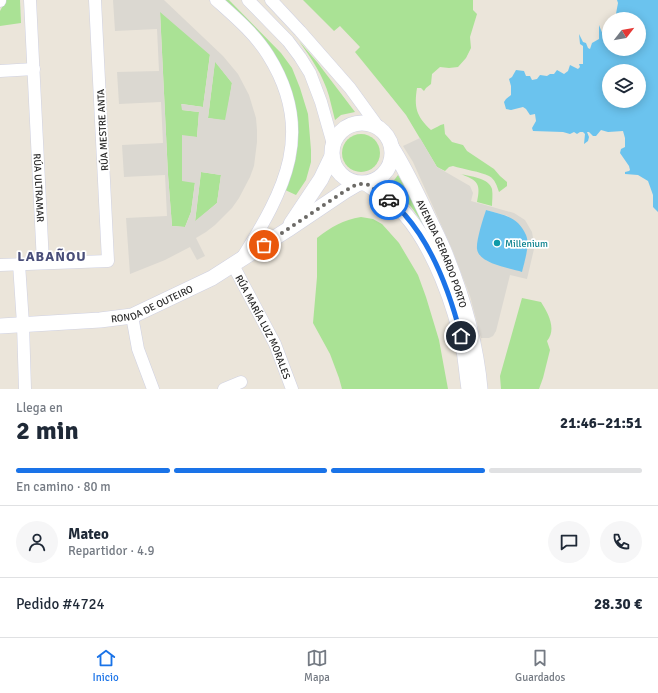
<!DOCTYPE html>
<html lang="es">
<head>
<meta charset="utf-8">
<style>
	:root { --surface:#fff; --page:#f6f6f7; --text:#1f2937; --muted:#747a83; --line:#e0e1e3; --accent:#1a73e8 }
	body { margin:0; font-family:Signika,sans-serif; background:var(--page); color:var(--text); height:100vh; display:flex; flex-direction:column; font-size:15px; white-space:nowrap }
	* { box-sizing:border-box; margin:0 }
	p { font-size:13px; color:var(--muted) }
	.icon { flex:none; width:22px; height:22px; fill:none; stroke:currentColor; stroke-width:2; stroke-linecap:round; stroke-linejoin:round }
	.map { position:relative; height:389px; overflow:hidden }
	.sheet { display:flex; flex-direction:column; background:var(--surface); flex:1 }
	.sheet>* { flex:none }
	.needle { width:26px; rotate:59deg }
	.controls { position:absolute; left:602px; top:12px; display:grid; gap:8px }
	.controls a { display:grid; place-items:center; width:44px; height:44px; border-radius:50%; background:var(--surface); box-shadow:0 2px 10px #0003; font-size:20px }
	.pin { position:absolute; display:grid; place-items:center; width:34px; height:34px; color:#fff; margin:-17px; border:2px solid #fff; border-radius:50%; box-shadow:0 1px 4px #0007 }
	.courier { position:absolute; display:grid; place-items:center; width:40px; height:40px; margin:-20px; border:3px solid #1a73e8; border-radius:50%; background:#fff; color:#222; box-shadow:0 1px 5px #0007 }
	.head em { font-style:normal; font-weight:800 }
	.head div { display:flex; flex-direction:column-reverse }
	.head { display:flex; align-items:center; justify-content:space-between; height:68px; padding:0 16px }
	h1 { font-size:26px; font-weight:800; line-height:30px }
	.bar { display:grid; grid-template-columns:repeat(4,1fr); gap:6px 4px; align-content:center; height:48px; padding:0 16px }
	.bar i { height:5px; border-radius:3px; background:var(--line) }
	.bar .current { background:var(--accent) }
	.bar p { grid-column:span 4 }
	.line { display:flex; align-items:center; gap:10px; padding:0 16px; border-top:1px solid var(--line) }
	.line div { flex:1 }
	.round { display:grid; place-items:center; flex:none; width:42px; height:42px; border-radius:21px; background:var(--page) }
	.dock { display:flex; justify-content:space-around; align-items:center; height:56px; border-top:1px solid var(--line); background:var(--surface); font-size:11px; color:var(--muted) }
	.dock a { display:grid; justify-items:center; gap:2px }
	.dock .current { color:var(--accent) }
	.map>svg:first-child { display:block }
</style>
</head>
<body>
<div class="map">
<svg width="658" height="389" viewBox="0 0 658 389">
	<rect width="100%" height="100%" fill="#ebe5da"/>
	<!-- green -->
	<g fill="#aae295">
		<polygon points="6,0 20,0 21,23 0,26 0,11"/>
		<polygon points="221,0 229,0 281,53 292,68 300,88 308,114 311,150 311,162 306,180 296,195 283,189 296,158 297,136 289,89"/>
		<path d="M303,0H473V10L477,14L470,37L471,48L466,58L458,67L449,68L440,67L432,74L431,84L426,88L424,91L421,88H417C414,107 416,116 431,130C436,128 439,125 444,124L445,134L452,142L463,145L467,151L494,169L500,176L507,182V186L499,192C497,186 495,179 489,176C481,172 463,169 453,166L449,167L445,171L437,167L406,115L381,84L355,52L360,47L340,26L334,31Z"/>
		<polygon points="160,11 210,54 203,107 182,104 182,110 199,112 197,137 182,136 195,182 191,212 185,227 172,226 168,175"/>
		<path d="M299,41L317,62L355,112L341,115L335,120C333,112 331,104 329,96C323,75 311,58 299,41Z"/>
		<polygon points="215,61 232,83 226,121 208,118"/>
		<circle cx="361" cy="153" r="19"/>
		<polygon points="201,172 221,175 217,203 195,222"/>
		<path d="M460,174C470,176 489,178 492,189C493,195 492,201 492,206L477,202C481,184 478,180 460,174Z"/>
		<path d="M398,175L416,207L435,247C427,231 418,214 406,201C401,196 394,192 388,187L395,179Z"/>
		<path d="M361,217L373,219L382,224L399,243L418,275L426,297L439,340L448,389H342L339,378L330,354L313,323L317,277V238C331,227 343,220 361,217Z"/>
		<path d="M522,298L541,302C548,313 557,329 547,341L550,350L543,378L539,389H501L500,376Z"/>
	</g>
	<!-- plaza -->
	<g fill="#dbd8d1" fill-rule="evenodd">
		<path d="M113,0H164L223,56L238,74L249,95L256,118L257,130V142L254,166L250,177L239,198L232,208L215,225L206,232L196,238L205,256L197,260L190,247L165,260L130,274L126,218L167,216L165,175L124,177L122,145L163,143L161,102L119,104L117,72L159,71L157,29L115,31ZM160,12L210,55L203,107L181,104L182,110L199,112L197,137L182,135V181L195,183L191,212L185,227L172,226L168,175ZM215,62L232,83L225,120L208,118ZM201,172L221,175L217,203L195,221Z"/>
		<path d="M420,138L437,167L470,186L473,193L471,201L514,213L525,220L532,232L534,243V249L527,279L510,275L496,331L493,336L489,338H481L470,296L452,249L413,162L403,146ZM486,210L508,216L528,243L527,249L522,271L487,261L477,249Z"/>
	</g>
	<!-- water -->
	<g fill="#6bc3ee" fill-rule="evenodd">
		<path d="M617,0H658V212L653,207V195L648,181L638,175L625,174V172L629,171L630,170L629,166L620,153L621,149L625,147V138L623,131L608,132L601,130L596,136H593L589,132H587L589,137L588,141L584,144L585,134L583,132H580L577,134L574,132L570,134L563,132L533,131L532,128L536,121L535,114L530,115L526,109L523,107L511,110L506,109L504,102L506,99L511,95V86L509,79L512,77L516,70L524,71L526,76H530L532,80L537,79L540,75L547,76L550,74H554L557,70L564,74L568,71L570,65L578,69L580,67L579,64H583V46L580,44L579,34L583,42L586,43L588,48L590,49L592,43L599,39V25L603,35L606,37L609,36V49H639V19H615L618,3ZM609,71H639V101H609Z"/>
		<path d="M486,210C503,215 518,216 526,235C528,240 528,245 527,250C526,257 524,264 522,272C510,268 479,264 477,249C476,241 483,219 486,210Z"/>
	</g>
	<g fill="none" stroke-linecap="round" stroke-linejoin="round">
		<defs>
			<g id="minor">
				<path id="s1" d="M30,0L43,263"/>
				<path d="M216,0C235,17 255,34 268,55C316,131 285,190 242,258"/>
				<polyline points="248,0 288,41 300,57 310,73 321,102 333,144"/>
				<polyline points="271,0 300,31 350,88 379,128"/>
				<polyline points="0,1 0,0"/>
				<polyline points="0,71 34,69"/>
				<polyline points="19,264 23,324 25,389"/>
				<polyline points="0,265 108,261 95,0"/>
				<path id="s2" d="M233,265L275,344L292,389"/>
				<polyline points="132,316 138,349 153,389"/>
				<polyline points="224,389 241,382"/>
			</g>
			<g id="tertiary">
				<circle cx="362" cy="153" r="30"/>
				<path id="s3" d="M392,148C406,170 416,192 427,215C433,227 439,239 444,251C462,295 476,342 480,389"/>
				<path d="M367,184C380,193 394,202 405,214C434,247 456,307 464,350C466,363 467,376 469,389"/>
				<polyline points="291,224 321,179 332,156"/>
				<path id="s4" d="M0,326L100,320L132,316L212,278L287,230L345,191L357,184"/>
			</g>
		</defs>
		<!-- minor casing -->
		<use href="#minor" stroke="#cfd1e2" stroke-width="13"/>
		<!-- tertiary casing -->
		<use href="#tertiary" stroke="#cfd1e2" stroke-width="16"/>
		<!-- minor -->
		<use href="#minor" stroke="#fff" stroke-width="12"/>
		<!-- tertiary -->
		<use href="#tertiary" stroke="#fff" stroke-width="15"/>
	</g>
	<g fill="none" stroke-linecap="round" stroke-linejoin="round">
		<!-- done -->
		<polyline stroke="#6c6a66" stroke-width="4" stroke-dasharray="0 7.2" points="264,245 345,191 357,184 367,184 389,200"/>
		<!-- route -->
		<path stroke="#1a73e8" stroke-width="5" d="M389,200C394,205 400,209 405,215C434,248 450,293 461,336"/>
	</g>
	<!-- markers -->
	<circle fill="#0f9aa8" stroke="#fff" stroke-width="1.5" cx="497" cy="243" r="4"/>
	<g text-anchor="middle" stroke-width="3.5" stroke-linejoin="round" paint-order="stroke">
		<!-- street labels -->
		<g font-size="10" fill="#282828" stroke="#fff">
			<text transform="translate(102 130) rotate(-93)" y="4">RÚA MESTRE ANTA</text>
			<text dy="4" stroke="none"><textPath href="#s1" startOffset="188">RÚA ULTRAMAR</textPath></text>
			<text dy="4" stroke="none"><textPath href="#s3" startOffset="117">AVENIDA GERARDO PORTO</textPath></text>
			<text dy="4" stroke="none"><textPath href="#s4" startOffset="155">RONDA DE OUTEIRO</textPath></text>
			<text dy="4" stroke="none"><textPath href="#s2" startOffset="69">RÚA MARÍA LUZ MORALES</textPath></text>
		</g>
		<!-- culture labels -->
		<g font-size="10" fill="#0d838f" stroke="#fff" text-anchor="start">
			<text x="505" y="247">Millenium</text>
		</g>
		<!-- district labels -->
		<g font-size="14" font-weight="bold" letter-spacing="1" fill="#494e79" stroke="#fff">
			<text x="52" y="261">LABAÑOU</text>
		</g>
	</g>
</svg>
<div class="controls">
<a><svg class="needle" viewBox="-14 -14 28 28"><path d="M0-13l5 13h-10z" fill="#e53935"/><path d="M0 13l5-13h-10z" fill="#747a83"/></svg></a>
<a><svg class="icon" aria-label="layers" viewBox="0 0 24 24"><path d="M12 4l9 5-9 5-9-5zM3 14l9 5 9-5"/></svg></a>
</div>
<div class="pin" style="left:264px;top:245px;background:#ea580c"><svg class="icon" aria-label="bag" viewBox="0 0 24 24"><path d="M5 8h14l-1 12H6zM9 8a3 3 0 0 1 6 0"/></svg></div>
<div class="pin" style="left:461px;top:336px;background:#1f2937"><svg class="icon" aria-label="home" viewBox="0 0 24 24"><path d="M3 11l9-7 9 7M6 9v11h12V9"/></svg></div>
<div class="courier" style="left:389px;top:200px"><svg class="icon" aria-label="car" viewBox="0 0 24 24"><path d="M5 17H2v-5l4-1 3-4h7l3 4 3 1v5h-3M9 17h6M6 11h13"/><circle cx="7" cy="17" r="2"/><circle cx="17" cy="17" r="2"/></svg></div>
</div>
<section class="sheet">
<div class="head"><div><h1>2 min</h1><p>Llega en</p></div><em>21:46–21:51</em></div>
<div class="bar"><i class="current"></i><i class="current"></i><i class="current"></i><i></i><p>En camino · 80 m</p></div>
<div class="line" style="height:72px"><a class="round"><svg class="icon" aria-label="person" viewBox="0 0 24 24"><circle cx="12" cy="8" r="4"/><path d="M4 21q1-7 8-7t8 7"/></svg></a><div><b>Mateo</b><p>Repartidor · 4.9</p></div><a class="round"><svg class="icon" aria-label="chat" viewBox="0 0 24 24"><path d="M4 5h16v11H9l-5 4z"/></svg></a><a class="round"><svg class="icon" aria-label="phone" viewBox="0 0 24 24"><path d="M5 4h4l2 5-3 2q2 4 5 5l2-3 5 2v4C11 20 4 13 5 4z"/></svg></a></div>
<div class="line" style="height:52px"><div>Pedido #4724</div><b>28.30 €</b></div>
</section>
<nav class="dock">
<a class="current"><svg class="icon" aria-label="home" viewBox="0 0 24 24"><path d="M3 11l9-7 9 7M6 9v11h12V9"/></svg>Inicio</a>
<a><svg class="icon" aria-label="map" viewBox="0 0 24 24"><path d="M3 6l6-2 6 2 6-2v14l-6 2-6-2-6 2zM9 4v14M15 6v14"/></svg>Mapa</a>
<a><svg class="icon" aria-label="saved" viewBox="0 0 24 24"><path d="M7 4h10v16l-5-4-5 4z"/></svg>Guardados</a>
</nav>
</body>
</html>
